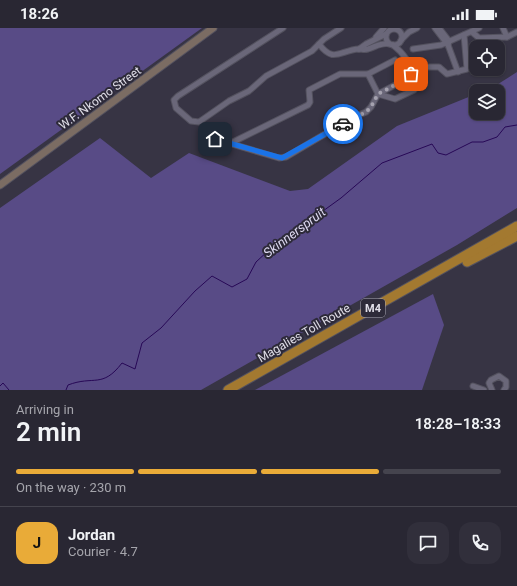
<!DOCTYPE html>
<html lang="en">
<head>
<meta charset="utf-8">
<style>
	:root { --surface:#292733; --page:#312f3b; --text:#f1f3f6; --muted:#a5a5ac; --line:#45444e; --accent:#e9ab38 }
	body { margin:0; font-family:Roboto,sans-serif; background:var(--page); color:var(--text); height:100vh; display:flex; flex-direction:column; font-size:15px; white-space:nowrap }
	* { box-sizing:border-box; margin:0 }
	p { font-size:13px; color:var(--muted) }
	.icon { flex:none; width:22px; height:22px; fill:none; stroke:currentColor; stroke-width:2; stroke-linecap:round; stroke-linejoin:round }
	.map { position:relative; height:362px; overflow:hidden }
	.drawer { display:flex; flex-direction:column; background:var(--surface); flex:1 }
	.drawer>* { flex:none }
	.tools { position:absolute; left:469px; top:12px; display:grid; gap:8px }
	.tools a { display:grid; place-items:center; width:36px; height:36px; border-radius:8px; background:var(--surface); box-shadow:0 1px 3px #0004,0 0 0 1px var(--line); font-size:20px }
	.pin { position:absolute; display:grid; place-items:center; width:34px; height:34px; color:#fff; margin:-17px; border-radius:8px; box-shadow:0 2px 6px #0006 }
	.courier { position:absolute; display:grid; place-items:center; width:40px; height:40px; margin:-20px; border:3px solid #1a73e8; border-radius:50%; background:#fff; color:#222; box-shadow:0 1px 5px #0007 }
	.headline em { font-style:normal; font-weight:600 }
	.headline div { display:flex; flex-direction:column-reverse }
	.headline { display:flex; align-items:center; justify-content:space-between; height:68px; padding:0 16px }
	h1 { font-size:26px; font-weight:600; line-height:30px }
	.bar { display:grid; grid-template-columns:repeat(4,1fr); gap:6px 4px; align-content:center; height:48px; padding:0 16px }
	.bar i { height:5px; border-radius:3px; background:var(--line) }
	.bar .on { background:var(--accent) }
	.bar p { grid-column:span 4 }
	.line { display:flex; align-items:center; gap:10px; padding:0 16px; border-top:1px solid var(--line) }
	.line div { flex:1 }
	.round { display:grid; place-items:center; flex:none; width:42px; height:42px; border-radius:12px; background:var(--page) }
	.status { display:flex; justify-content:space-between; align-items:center; height:28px; padding:0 20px; background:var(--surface); direction:ltr }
	.status svg { height:11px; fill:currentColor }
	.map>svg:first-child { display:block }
</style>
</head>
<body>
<div class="status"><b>18:26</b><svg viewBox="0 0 49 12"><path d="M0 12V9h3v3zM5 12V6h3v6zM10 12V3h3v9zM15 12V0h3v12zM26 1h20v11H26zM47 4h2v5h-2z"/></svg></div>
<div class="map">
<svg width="517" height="362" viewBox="0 0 517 362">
	<rect width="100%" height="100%" fill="#373444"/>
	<!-- green -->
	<g fill="#584b86">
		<polygon points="0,0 202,0 0,146"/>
		<polygon points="517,44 517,180 457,217 201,362 0,362 0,180 100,110 151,150 189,125 290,163 308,161 397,98 476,66 476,85 498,85 498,63 483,63 495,58"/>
		<polygon points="433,266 444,297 422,362 255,362"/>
	</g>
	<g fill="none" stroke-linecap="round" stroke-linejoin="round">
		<!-- stream -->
		<g stroke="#270856" stroke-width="1">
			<polyline points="0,358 3,355 9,362"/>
			<path d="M66,362L68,357C94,347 102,361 122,335L135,341L142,315L161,300L195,263L212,248L232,259L247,251L256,234L269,222L341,170L382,135L432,116L438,125L446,127L472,114H483L497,109L505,99L517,97"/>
		</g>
		<defs>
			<g id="minor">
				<polyline points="283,0 178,68 174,72 176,80 191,93 199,94 229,73 249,63 266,48 312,23 324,11 341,0"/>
				<polyline points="435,0 448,17"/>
				<polyline points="439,0 449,13 448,17 458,44"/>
				<polyline points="503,0 507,9"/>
				<circle cx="394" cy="9" r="8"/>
				<polyline points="472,4 479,10 507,9 517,4"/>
				<polyline points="376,9 384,0"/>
				<polyline points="401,12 409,4 417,0"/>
				<path d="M319,16C334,36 340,22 359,21C362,21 364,22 368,21C375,19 382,14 389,16"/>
				<polyline points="359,21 366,16 386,6"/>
				<polyline points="413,21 441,17 479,0"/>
				<polyline points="467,34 476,33"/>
				<polyline points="429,39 439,39 447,46 467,41 464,7"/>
				<polyline points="368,46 378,66 395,71 414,62"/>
				<path d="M215,111L279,130L286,129L352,90L366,84L371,79L378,66L410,49C415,38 401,23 393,17"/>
				<polyline points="231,115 308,77 310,74 309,62 340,46 368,46 395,32"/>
				<polyline points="473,358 484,362"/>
				<polyline points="492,362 489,355 491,352 499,348 506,353 506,359 504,362"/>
			</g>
			<polyline id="secondary" points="0,157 213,0"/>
			<g id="motorway">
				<polyline points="467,234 517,208"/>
				<polyline points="228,362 517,198"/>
			</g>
		</defs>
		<!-- minor casing -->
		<use href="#minor" stroke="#54525f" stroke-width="7"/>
		<!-- secondary casing -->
		<use href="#secondary" stroke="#54525f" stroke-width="9"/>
		<!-- motorway casing -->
		<use href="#motorway" stroke="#54525f" stroke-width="11"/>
		<!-- minor -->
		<use href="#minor" stroke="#6a6779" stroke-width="5"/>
		<!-- secondary -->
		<use href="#secondary" stroke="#7b6c63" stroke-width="7"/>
		<!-- motorway -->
		<use href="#motorway" stroke="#a37930" stroke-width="9"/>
	</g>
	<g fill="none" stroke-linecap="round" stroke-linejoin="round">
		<!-- done -->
		<polyline stroke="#a5a2af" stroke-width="4" stroke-dasharray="0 7.2" points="343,96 366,84 371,79 378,66 408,50 411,46"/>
		<!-- route -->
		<polyline stroke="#1a73e8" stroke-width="5" points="215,111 282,130 343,96"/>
	</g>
	<g text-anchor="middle" stroke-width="4" stroke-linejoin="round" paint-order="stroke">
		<!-- shield labels -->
		<rect fill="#2d2a39" stroke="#aaa8b4" stroke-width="1" x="361" y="271" width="24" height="18" rx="3"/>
		<g font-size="11" font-weight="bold" fill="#e0dee8">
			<text x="373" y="284">M4</text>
		</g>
		<!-- street labels -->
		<g font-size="12" fill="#e0dee8" stroke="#2d2a39">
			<text transform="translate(100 70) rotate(-36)" y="4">W.F. Nkomo Street</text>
			<text transform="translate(304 305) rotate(-30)" y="4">Magalies Toll Route</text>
		</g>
		<!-- water labels -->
		<g font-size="13" font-style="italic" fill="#ddd9f0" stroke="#2d2a39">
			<text transform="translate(294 204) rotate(-37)" y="5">Skinnerspruit</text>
		</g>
	</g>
</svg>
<div class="tools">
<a><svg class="icon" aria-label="locate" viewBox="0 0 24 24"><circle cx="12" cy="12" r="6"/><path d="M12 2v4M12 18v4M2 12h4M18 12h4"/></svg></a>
<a><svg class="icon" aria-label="layers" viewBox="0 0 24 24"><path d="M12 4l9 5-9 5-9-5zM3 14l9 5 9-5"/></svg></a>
</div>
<div class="pin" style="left:411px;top:46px;background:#ea580c"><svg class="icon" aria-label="bag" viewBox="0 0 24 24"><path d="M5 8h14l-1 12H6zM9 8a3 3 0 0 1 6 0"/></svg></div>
<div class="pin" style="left:215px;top:111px;background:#1f2937"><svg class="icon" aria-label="home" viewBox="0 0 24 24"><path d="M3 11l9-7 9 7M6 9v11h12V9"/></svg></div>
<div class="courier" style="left:343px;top:96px"><svg class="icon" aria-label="car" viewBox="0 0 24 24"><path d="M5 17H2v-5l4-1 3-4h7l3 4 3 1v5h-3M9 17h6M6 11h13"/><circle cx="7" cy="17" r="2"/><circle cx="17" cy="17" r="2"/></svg></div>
</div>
<section class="drawer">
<div class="headline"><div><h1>2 min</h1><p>Arriving in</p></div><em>18:28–18:33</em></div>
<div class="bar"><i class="on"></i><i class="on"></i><i class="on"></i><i></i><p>On the way · 230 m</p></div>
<div class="line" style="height:72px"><b class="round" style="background:var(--accent);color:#111">J</b><div><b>Jordan</b><p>Courier · 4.7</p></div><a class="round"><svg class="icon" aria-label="chat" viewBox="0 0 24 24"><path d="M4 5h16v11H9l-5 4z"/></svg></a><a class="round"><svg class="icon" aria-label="phone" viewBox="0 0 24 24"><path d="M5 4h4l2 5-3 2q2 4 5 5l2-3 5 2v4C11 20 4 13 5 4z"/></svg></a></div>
</section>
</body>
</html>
